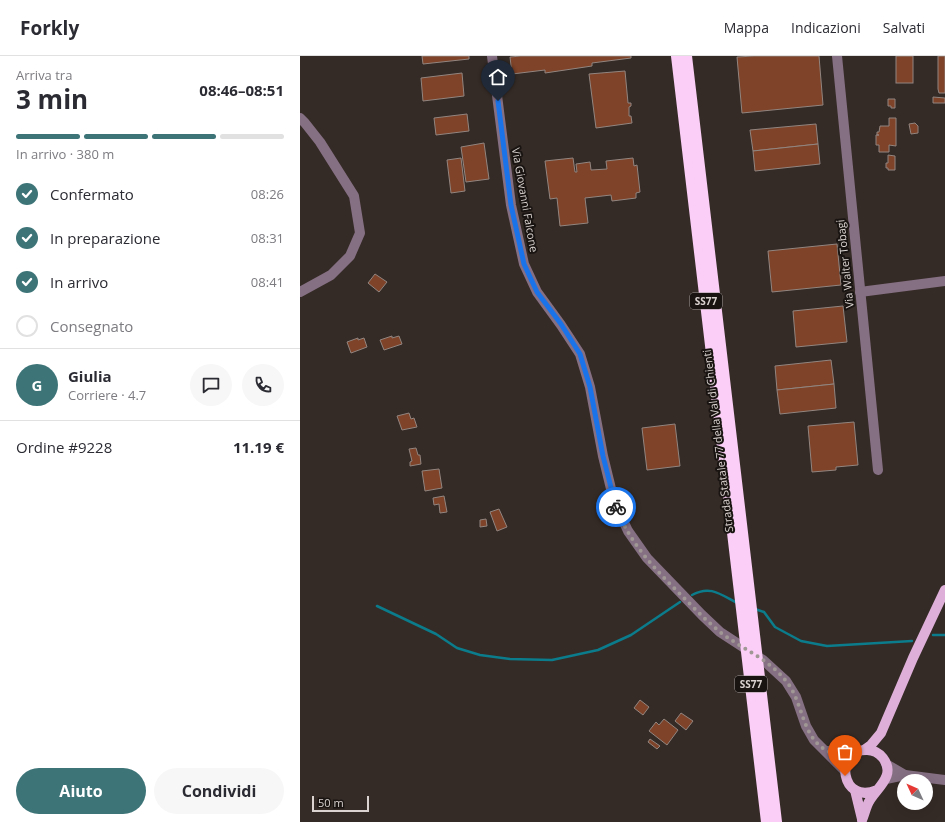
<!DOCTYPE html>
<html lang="it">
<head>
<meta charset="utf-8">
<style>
	:root { --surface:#fff; --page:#f7f7f7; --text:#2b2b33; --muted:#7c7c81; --line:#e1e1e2; --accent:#3d7478 }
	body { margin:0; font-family:"Open Sans",sans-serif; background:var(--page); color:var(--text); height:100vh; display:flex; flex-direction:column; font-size:15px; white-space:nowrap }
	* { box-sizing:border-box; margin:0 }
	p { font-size:13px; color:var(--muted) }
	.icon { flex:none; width:22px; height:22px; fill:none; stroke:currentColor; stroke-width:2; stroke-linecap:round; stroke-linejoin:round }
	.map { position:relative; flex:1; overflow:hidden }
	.side { display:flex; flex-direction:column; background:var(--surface); width:300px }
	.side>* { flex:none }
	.needle { width:26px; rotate:314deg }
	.tools { position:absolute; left:597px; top:718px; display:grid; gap:8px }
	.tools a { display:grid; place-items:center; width:36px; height:36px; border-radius:50%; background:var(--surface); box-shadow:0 4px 16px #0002; font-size:20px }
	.scale { position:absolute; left:12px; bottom:10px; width:57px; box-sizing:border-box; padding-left:4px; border:2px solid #dad3d0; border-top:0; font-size:11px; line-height:14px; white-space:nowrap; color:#dad3d0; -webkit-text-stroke:3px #191412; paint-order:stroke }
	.pin { position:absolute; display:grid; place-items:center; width:34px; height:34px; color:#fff; margin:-41px -17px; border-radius:50% 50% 50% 0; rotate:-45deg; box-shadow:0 0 4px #0007 }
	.pin .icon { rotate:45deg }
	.courier { position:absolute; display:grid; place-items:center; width:40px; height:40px; margin:-20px; border:3px solid #1a73e8; border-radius:50%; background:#fff; color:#222; box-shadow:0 1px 5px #0007 }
	.summary em { font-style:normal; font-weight:700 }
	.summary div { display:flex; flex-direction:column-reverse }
	.summary { display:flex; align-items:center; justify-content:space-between; height:68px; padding:0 16px }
	h1 { font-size:26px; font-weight:700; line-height:30px }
	.bar { display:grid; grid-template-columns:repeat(4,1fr); gap:6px 4px; align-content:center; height:48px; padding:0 16px }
	.bar i { height:5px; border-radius:3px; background:var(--line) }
	.bar .active { background:var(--accent) }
	.bar p { grid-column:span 4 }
	.line { display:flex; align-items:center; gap:10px; padding:0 16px; border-top:1px solid var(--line) }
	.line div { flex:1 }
	.round { display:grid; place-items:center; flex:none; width:42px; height:42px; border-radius:21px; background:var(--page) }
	ol { padding:0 16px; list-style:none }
	li { display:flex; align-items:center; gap:12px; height:44px }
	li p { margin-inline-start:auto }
	li .icon { padding:4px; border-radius:50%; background:var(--accent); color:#fff; stroke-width:4 }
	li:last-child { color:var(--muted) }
	li i { width:22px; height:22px; border:2px solid var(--line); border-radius:50% }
	.button { display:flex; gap:8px; margin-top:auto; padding:8px 16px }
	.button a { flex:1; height:46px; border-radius:24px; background:var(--accent); color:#fff; font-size:16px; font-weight:700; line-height:46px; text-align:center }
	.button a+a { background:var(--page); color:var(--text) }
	header { display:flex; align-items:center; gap:24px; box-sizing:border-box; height:56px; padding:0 20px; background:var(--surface); border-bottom:1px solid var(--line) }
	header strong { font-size:19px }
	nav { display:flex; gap:22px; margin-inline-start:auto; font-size:14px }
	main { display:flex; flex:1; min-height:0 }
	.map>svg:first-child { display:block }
</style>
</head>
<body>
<header>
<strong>Forkly</strong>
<nav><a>Mappa</a><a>Indicazioni</a><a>Salvati</a></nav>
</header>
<main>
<section class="side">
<div class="summary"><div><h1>3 min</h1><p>Arriva tra</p></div><em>08:46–08:51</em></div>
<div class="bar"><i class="active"></i><i class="active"></i><i class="active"></i><i></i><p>In arrivo · 380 m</p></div>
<ol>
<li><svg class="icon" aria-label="check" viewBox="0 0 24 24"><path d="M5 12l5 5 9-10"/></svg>Confermato<p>08:26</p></li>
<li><svg class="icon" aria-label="check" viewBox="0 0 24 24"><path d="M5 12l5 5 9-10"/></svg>In preparazione<p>08:31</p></li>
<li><svg class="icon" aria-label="check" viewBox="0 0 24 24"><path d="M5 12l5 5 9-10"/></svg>In arrivo<p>08:41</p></li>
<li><i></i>Consegnato</li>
</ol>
<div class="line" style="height:72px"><b class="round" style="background:var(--accent);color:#fff">G</b><div><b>Giulia</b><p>Corriere · 4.7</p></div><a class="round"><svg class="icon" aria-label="chat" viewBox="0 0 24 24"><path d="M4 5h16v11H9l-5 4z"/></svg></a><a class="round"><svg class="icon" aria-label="phone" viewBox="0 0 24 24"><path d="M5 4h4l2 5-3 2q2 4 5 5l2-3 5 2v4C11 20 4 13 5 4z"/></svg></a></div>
<div class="line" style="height:52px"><div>Ordine #9228</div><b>11.19 €</b></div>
<div class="button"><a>Aiuto</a><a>Condividi</a></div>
</section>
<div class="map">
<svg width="645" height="766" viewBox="0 0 645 766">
	<rect width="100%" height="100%" fill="#352b26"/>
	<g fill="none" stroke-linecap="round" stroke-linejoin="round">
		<!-- stream -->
		<g stroke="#0b7c8b" stroke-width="2.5">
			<path d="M392,539C410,529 420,538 437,547"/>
			<polyline points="77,550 136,578 157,592 180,599 210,603 252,604 298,594 331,579 380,546"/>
			<polyline points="455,553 464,556 475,571 501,585 527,590 612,585"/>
			<polyline points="633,579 645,579"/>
		</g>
	</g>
	<!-- building -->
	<g fill="#7e4328" stroke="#928580">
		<polygon points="122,0 169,0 169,3 123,8"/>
		<polygon points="221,0 331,0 331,2 292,7 292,10 245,17 245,14 212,18 210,1"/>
		<polygon points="454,0 519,0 523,49 442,57 437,1"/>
		<rect x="596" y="0" width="17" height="27"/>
		<polygon points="638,0 645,0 645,37 639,37 638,33"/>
		<polygon points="325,15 328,47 331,47 331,50 329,51 329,60 331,60 332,67 296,72 289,18"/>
		<polygon points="162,17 164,40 123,45 121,22"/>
		<polygon points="633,41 645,42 645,47 633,47"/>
		<polygon points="588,43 595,43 595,52 591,52 591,50 588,50"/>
		<polygon points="167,58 169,75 136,79 134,62"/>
		<polygon points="589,62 596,62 596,90 589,89 589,96 579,96 579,89 576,89 576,79 579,79 577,79 577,76 579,76 580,70 589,70"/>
		<polygon points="615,67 618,70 618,77 611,78 609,68"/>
		<polygon points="516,68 518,88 453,95 450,74"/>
		<polygon points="184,87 189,123 166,126 161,91"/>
		<polygon points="518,88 520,108 455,115 453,95"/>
		<polygon points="588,99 595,100 595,114 588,114 588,112 586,112 586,107 588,107"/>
		<polygon points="161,102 165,135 151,137 147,104"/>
		<polygon points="273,102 275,116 277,116 276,108 290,106 291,114 307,113 306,105 333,102 334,110 337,109 340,136 336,137 336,142 312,145 311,139 285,142 288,167 260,170 257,142 250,143 245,105"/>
		<polygon points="537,188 541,229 472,236 468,195"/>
		<polygon points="75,218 87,226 79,236 68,227"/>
		<polygon points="543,250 547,286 496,291 493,255"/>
		<polygon points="92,280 92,282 99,280 102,288 84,294 80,284"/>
		<polygon points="58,282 58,284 64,282 67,291 51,297 47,286"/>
		<polygon points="531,304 534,328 477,334 475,310"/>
		<polygon points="534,328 536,352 480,358 477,334"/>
		<polygon points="109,357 111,363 114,362 117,371 102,374 97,360"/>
		<polygon points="554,366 558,409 536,411 536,414 512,416 508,370"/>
		<polygon points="375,368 380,410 347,414 342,372"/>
		<polygon points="116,392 118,399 120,399 121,408 110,410 110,406 112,405 109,393"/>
		<polygon points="139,413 142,432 125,435 122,415"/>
		<polygon points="144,440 147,456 140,457 139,448 134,449 133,442"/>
		<polygon points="199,453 207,471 197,475 190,456"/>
		<polygon points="186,463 187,470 180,471 180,464"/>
		<polygon points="340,644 349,651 343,659 334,652"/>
		<polygon points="381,657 393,665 386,674 375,665"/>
		<polygon points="364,663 378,674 367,689 349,675 356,666 359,669"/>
		<polygon points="350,683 360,690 357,693 348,686"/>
	</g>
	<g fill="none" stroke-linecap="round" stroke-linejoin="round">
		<!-- minor -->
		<g stroke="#856f83" stroke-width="10">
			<polyline points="192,0 211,149 224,208 237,236 261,269 280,298 290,331 303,400 314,445 328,475 347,502 402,559 420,576 463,604 486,625 496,641 506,670 514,684 545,715"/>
			<polyline points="537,0 578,414"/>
			<polyline points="0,62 5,67 20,86 54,140 60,177 50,200 31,219 0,236"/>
			<polyline points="560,236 645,225"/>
			<path d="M528,695C539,699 547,699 559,695"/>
			<polyline points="605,719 645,724"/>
			<polyline points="586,723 605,719 586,708"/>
		</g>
		<!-- major -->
		<g stroke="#deb0d9" stroke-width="10">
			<polyline points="564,694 571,689 581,677 613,602 645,534"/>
			<polyline points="555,734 562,763"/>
			<path d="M562,764C565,757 566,750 570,744C578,731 596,719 583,702C579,697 573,694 567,694C533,693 541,750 577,734"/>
		</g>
		<!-- highway -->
		<g stroke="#facef6" stroke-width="12">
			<polyline points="377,0 467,766"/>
			<polyline points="386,0 476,766"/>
		</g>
	</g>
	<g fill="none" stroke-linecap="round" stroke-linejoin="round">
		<!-- done -->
		<path stroke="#a09894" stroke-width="4" stroke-dasharray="0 7.2" d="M316,451C320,459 323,468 328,476C343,502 367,525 389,547C399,557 409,567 420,576C442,593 469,603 486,625C503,645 501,678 524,693C535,701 547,699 559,695C548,701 544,709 545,720"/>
		<!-- route -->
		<polyline stroke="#1a73e8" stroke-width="5" points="198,45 211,149 224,208 237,236 261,268 280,298 290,331 303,400 316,451"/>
	</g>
	<g text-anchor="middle" stroke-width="4" stroke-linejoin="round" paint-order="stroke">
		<!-- shield labels -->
		<g fill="#191412" stroke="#a09a97" stroke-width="1">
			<rect x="390" y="237" width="32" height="16" rx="3"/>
			<rect x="435" y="620" width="32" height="16" rx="3"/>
		</g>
		<g font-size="10" font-weight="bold" fill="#dad3d0">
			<text x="406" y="249">SS77</text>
			<text x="451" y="632">SS77</text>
		</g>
		<!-- street labels -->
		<g font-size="11" fill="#dad3d0" stroke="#191412">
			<text transform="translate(225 144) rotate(80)" y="4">Via Giovanni Falcone</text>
			<text transform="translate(545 208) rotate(-96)" y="4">Via Walter Tobagi</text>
			<text transform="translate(418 385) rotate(-97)" y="4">Strada Statale 77 della Val di Chienti</text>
		</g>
	</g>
</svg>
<div class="tools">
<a><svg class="needle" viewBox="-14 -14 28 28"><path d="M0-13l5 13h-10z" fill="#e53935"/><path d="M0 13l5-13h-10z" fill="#7c7c81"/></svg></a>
</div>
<div class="scale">50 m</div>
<div class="pin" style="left:545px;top:720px;background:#ea580c"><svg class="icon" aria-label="bag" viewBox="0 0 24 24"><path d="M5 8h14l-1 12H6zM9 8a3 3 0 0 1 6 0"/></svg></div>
<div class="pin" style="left:198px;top:45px;background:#1f2937"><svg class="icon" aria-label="home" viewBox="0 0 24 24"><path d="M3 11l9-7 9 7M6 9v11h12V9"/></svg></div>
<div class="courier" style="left:316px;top:451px"><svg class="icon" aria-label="bike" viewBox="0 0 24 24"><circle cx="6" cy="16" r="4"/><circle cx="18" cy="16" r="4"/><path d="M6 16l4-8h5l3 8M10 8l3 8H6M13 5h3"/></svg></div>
</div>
</main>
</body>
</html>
